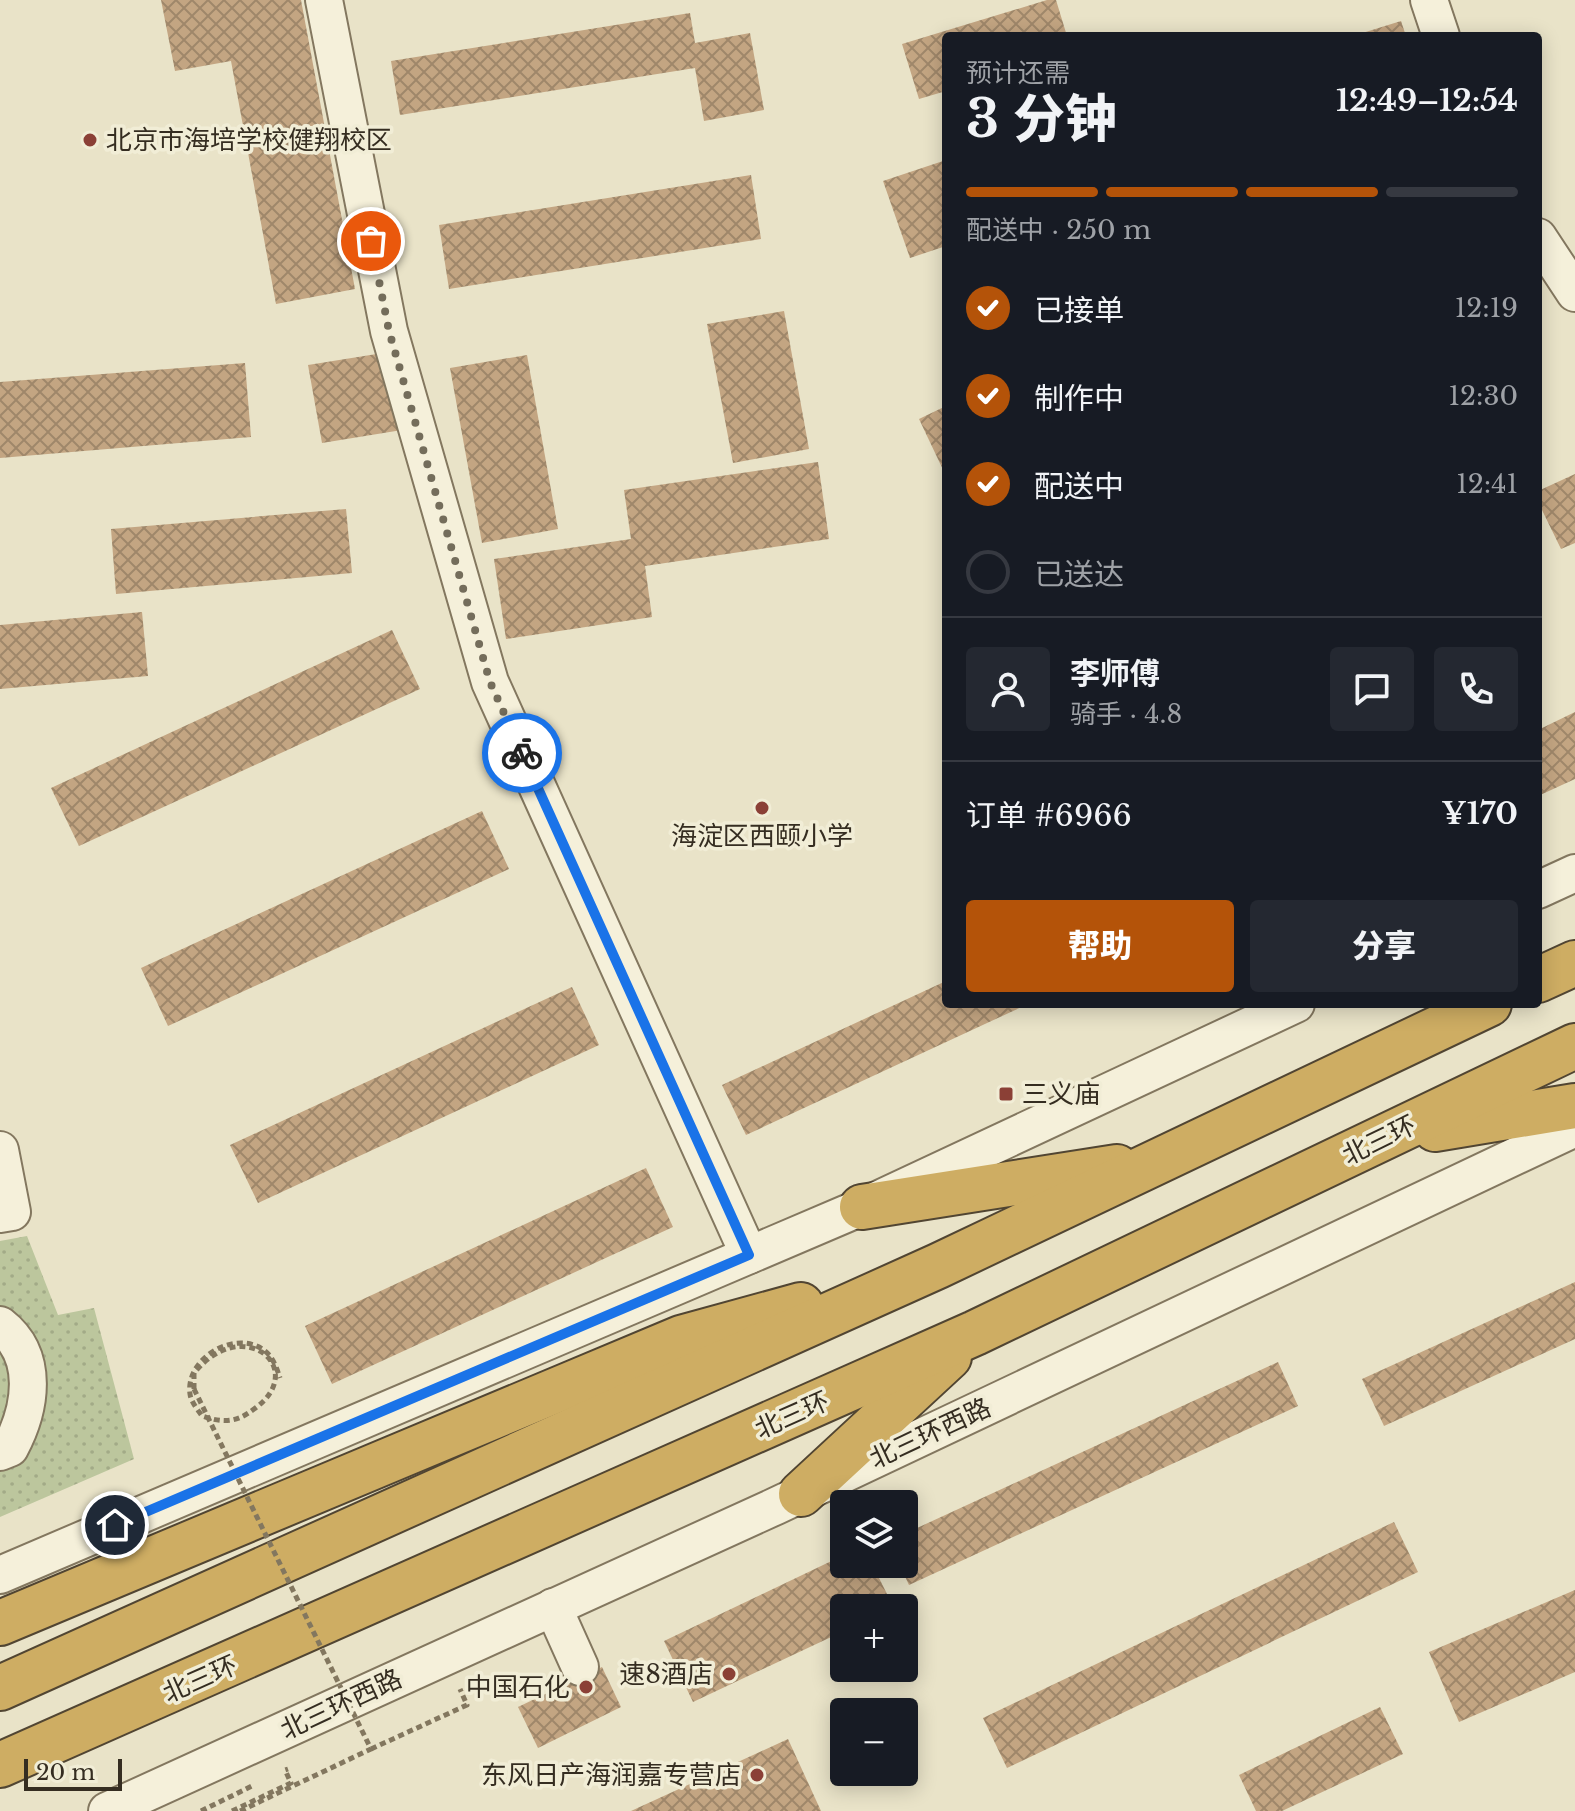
<!DOCTYPE html>
<html lang="zh">
<head>
<meta charset="utf-8">
<style>
	:root { --surface:#171b24; --page:#242831; --text:#f1f3f6; --muted:#9ea1a6; --line:#363941; --accent:#b45309 }
	body { margin:0; font-family:"Libre Baskerville","Noto Sans SC",serif; background:var(--page); color:var(--text); height:100vh; display:flex; flex-direction:column; font-size:30px; white-space:nowrap }
	* { box-sizing:border-box; margin:0 }
	p { font-size:26px; color:var(--muted) }
	.icon { flex:none; width:44px; height:44px; fill:none; stroke:currentColor; stroke-width:2; stroke-linecap:round; stroke-linejoin:round }
	.map { position:relative; flex:1; overflow:hidden }
	.side { position:absolute; left:942px; top:32px; width:600px; height:976px; display:flex; flex-direction:column; background:var(--surface); border-radius:8px; box-shadow:0 4px 20px #0003 }
	.side>* { flex:none }
	.tools { position:absolute; left:830px; top:1490px; display:grid; gap:16px }
	.tools a { display:grid; place-items:center; width:88px; height:88px; border-radius:8px; background:var(--surface); box-shadow:0 4px 20px #0003; font-size:40px }
	.scale { position:absolute; left:24px; bottom:20px; width:98px; box-sizing:border-box; padding-left:8px; border:4px solid #352d21; border-top:0; font-size:22px; line-height:28px; white-space:nowrap; color:#352d21; -webkit-text-stroke:6px #f1edd6; paint-order:stroke }
	.pin { position:absolute; display:grid; place-items:center; width:68px; height:68px; color:#fff; margin:-34px; border:4px solid #fff; border-radius:50%; box-shadow:0 2px 8px #0007 }
	.courier { position:absolute; display:grid; place-items:center; width:80px; height:80px; margin:-40px; border:6px solid #1a73e8; border-radius:50%; background:#fff; color:#222; box-shadow:0 2px 10px #0007 }
	.overview em { font-style:normal; font-weight:800 }
	.overview div { display:flex; flex-direction:column-reverse }
	.overview { display:flex; align-items:center; justify-content:space-between; height:136px; padding:0 24px }
	h1 { font-size:52px; font-weight:800; line-height:60px }
	.bar { display:grid; grid-template-columns:repeat(4,1fr); gap:12px 8px; align-content:center; height:96px; padding:0 24px }
	.bar i { height:10px; border-radius:6px; background:var(--line) }
	.bar .current { background:var(--accent) }
	.bar p { grid-column:span 4 }
	.line { display:flex; align-items:center; gap:20px; padding:0 24px; border-top:2px solid var(--line) }
	.line div { flex:1 }
	.round { display:grid; place-items:center; flex:none; width:84px; height:84px; border-radius:8px; background:var(--page) }
	ol { padding:0 24px; list-style:none }
	li { display:flex; align-items:center; gap:24px; height:88px }
	li p { margin-inline-start:auto }
	li .icon { padding:8px; border-radius:50%; background:var(--accent); color:#fff; stroke-width:4 }
	li:last-child { color:var(--muted) }
	li i { width:44px; height:44px; border:4px solid var(--line); border-radius:50% }
	.action { display:flex; gap:16px; margin-top:auto; padding:16px 24px }
	.action a { flex:1; height:92px; border-radius:8px; background:var(--accent); color:#fff; font-size:32px; font-weight:800; line-height:92px; text-align:center }
	.action a+a { background:var(--page); color:var(--text) }
	.map>svg:first-child { display:block }
</style>
</head>
<body>
<div class="map">
<svg width="1575" height="1811" viewBox="0 0 1575 1811">
	<defs>
		<pattern id="green-dots" width="8" height="8" patternUnits="userSpaceOnUse" patternTransform="scale(2)"><rect width="8" height="8" fill="#bcc69d"/><path d="M2 2h.1M6 6h.1" fill="none" stroke="#a2aa87" stroke-width="1.8" stroke-linecap="round"/></pattern>
		<pattern id="building-cross-hatch" width="8" height="8" patternUnits="userSpaceOnUse" patternTransform="scale(2)"><rect width="8" height="8" fill="#c3a582"/><path d="M0 0l8 8M0 8l8-8" fill="none" stroke="#9f876a"/></pattern>
	</defs>
	<rect width="100%" height="100%" fill="#e9e3c8"/>
	<!-- green -->
	<polygon fill="url(#green-dots)" points="27,1236 58,1315 94,1308 134,1459 0,1517 0,1241"/>
	<!-- building -->
	<g fill="url(#building-cross-hatch)">
		<polygon points="161,0 301,0 355,289 276,304 231,61 175,71"/>
		<polygon points="1047,0 1056,0 1067,36 946,36 946,91 919,99 902,44"/>
		<polygon points="690,13 695,43 750,33 764,110 704,121 695,68 400,115 391,61"/>
		<polygon points="1401,21 1406,36 1356,36 1356,35"/>
		<polygon points="946,160 946,246 910,258 883,181"/>
		<polygon points="751,175 761,239 449,289 439,225"/>
		<polygon points="784,311 809,449 733,463 707,324"/>
		<polygon points="389,352 402,430 322,443 308,365"/>
		<polygon points="527,355 558,529 482,543 450,368"/>
		<polygon points="245,363 251,437 0,458 0,382"/>
		<polygon points="946,406 946,476 919,419"/>
		<polygon points="818,462 829,539 645,566 652,617 506,639 494,559 631,539 624,490"/>
		<polygon points="1575,474 1575,543 1561,549 1542,510 1538,512 1538,491"/>
		<polygon points="346,509 352,573 116,594 111,529"/>
		<polygon points="142,612 148,676 0,689 0,625"/>
		<polygon points="392,630 420,689 79,846 51,788"/>
		<polygon points="1575,712 1575,779 1538,796 1538,730"/>
		<polygon points="482,811 509,869 168,1026 141,968"/>
		<polygon points="946,981 946,1004 1028,1004 746,1135 722,1085"/>
		<polygon points="572,987 599,1045 258,1203 230,1145"/>
		<polygon points="646,1168 673,1227 332,1384 305,1326"/>
		<polygon points="1575,1282 1575,1339 1384,1426 1362,1379"/>
		<polygon points="1278,1362 1298,1406 909,1585 899,1564 904,1564 904,1534"/>
		<polygon points="1394,1522 1418,1572 1007,1768 983,1718"/>
		<polygon points="844,1555 844,1564 872,1564 894,1608 844,1608 844,1631 693,1702 664,1641"/>
		<polygon points="1575,1590 1575,1672 1459,1722 1429,1652"/>
		<polygon points="602,1667 621,1707 538,1748 518,1707"/>
		<polygon points="1380,1707 1403,1754 1282,1811 1256,1811 1239,1775"/>
		<polygon points="788,1739 821,1811 631,1811"/>
	</g>
	<g fill="none" stroke-linecap="round" stroke-linejoin="round">
		<defs>
			<g id="minor">
				<polyline points="324,0 389,331 490,682 749,1255"/>
				<polyline points="1429,0 1441,36"/>
				<polyline points="1538,237 1575,293"/>
				<polyline points="1538,890 1575,873"/>
				<polyline points="0,1150 12,1212 0,1214"/>
				<path d="M0,1325C40,1356 31,1409 10,1448L0,1452"/>
				<polyline points="0,1575 862,1207 1296,1004"/>
				<polyline points="553,1607 580,1667"/>
				<polyline points="107,1811 776,1506 1575,1128"/>
			</g>
			<g id="highway">
				<polyline points="1538,980 1575,963"/>
				<polyline points="1435,1129 1575,1106"/>
				<polyline points="862,1207 1117,1167"/>
				<polyline points="801,1494 949,1357"/>
				<polyline points="0,1623 681,1338 801,1305"/>
				<polyline points="0,1688 938,1266 1489,1004"/>
				<polyline points="0,1765 975,1333 1575,1046"/>
			</g>
		</defs>
		<!-- minor casing -->
		<use href="#minor" stroke="#83775f" stroke-width="40"/>
		<!-- highway casing -->
		<use href="#highway" stroke="#514532" stroke-width="48"/>
		<!-- path -->
		<g stroke="#83775f" stroke-width="5" stroke-dasharray="6 4" stroke-linecap="butt">
			<path d="M194,1389V1373C244,1312 310,1370 254,1409C236,1423 223,1423 202,1416C198,1410 191,1402 190,1394C185,1358 236,1328 265,1351C273,1357 277,1369 280,1378"/>
			<polyline points="371,1749 467,1705 460,1689"/>
			<polyline points="201,1811 252,1786"/>
			<polyline points="232,1811 291,1783 285,1770 288,1769"/>
		</g>
		<!-- minor -->
		<use href="#minor" stroke="#f5f0da" stroke-width="36"/>
		<!-- highway -->
		<use href="#highway" stroke="#cead63" stroke-width="44"/>
		<!-- path-bridge -->
		<polyline stroke="#83775f" stroke-width="5" stroke-dasharray="6 4" stroke-linecap="butt" points="194,1389 371,1749 240,1811"/>
	</g>
	<g fill="none" stroke-linecap="round" stroke-linejoin="round">
		<!-- done -->
		<polyline stroke="#746d5b" stroke-width="8" stroke-dasharray="0 14.4" points="371,241 389,331 490,682 522,753"/>
		<!-- route -->
		<polyline stroke="#1a73e8" stroke-width="10" points="115,1525 749,1255 522,753"/>
	</g>
	<!-- markers -->
	<g fill="#8b4036" stroke="#f1edd6" stroke-width="3">
		<circle cx="90" cy="140" r="8"/>
		<circle cx="762" cy="808" r="8"/>
		<rect x="998" y="1086" width="16" height="16" rx="4"/>
		<circle cx="729" cy="1674" r="8"/>
		<circle cx="586" cy="1687" r="8"/>
		<circle cx="757" cy="1775" r="8"/>
	</g>
	<g text-anchor="middle" stroke-width="7" stroke-linejoin="round" paint-order="stroke">
		<!-- poi labels -->
		<g font-size="26" fill="#352d21" stroke="#f1edd6" text-anchor="end">
			<text x="106" y="149" text-anchor="start">北京市海培学校健翔校区</text>
			<text x="762" y="845" text-anchor="middle">海淀区西颐小学</text>
			<text x="1022" y="1103" text-anchor="start">三义庙</text>
			<text x="713" y="1683">速8酒店</text>
			<text x="570" y="1696">中国石化</text>
			<text x="741" y="1784">东风日产海润嘉专营店</text>
		</g>
		<!-- street labels -->
		<g font-size="26" fill="#352d21" stroke="#f1edd6">
			<text transform="translate(1379 1140) rotate(-26)" y="9">北三环</text>
			<text transform="translate(792 1415) rotate(-24)" y="9">北三环</text>
			<text transform="translate(930 1433) rotate(-25)" y="9">北三环西路</text>
			<text transform="translate(200 1679) rotate(-24)" y="9">北三环</text>
			<text transform="translate(341 1704) rotate(-25)" y="9">北三环西路</text>
		</g>
	</g>
</svg>
<div class="tools">
<a><svg class="icon" aria-label="layers" viewBox="0 0 24 24"><path d="M12 4l9 5-9 5-9-5zM3 14l9 5 9-5"/></svg></a>
<a>+</a>
<a>−</a>
</div>
<div class="scale">20 m</div>
<div class="pin" style="left:371px;top:241px;background:#ea580c"><svg class="icon" aria-label="bag" viewBox="0 0 24 24"><path d="M5 8h14l-1 12H6zM9 8a3 3 0 0 1 6 0"/></svg></div>
<div class="pin" style="left:115px;top:1525px;background:#1f2937"><svg class="icon" aria-label="home" viewBox="0 0 24 24"><path d="M3 11l9-7 9 7M6 9v11h12V9"/></svg></div>
<div class="courier" style="left:522px;top:753px"><svg class="icon" aria-label="bike" viewBox="0 0 24 24"><circle cx="6" cy="16" r="4"/><circle cx="18" cy="16" r="4"/><path d="M6 16l4-8h5l3 8M10 8l3 8H6M13 5h3"/></svg></div>
<section class="side">
<div class="overview"><div><h1>3 分钟</h1><p>预计还需</p></div><em>12:49–12:54</em></div>
<div class="bar"><i class="current"></i><i class="current"></i><i class="current"></i><i></i><p>配送中 · 250 m</p></div>
<ol>
<li><svg class="icon" aria-label="check" viewBox="0 0 24 24"><path d="M5 12l5 5 9-10"/></svg>已接单<p>12:19</p></li>
<li><svg class="icon" aria-label="check" viewBox="0 0 24 24"><path d="M5 12l5 5 9-10"/></svg>制作中<p>12:30</p></li>
<li><svg class="icon" aria-label="check" viewBox="0 0 24 24"><path d="M5 12l5 5 9-10"/></svg>配送中<p>12:41</p></li>
<li><i></i>已送达</li>
</ol>
<div class="line" style="height:144px"><a class="round"><svg class="icon" aria-label="person" viewBox="0 0 24 24"><circle cx="12" cy="8" r="4"/><path d="M4 21q1-7 8-7t8 7"/></svg></a><div><b>李师傅</b><p>骑手 · 4.8</p></div><a class="round"><svg class="icon" aria-label="chat" viewBox="0 0 24 24"><path d="M4 5h16v11H9l-5 4z"/></svg></a><a class="round"><svg class="icon" aria-label="phone" viewBox="0 0 24 24"><path d="M5 4h4l2 5-3 2q2 4 5 5l2-3 5 2v4C11 20 4 13 5 4z"/></svg></a></div>
<div class="line" style="height:104px"><div>订单 #6966</div><b>¥170</b></div>
<div class="action"><a>帮助</a><a>分享</a></div>
</section>
</div>
</body>
</html>
